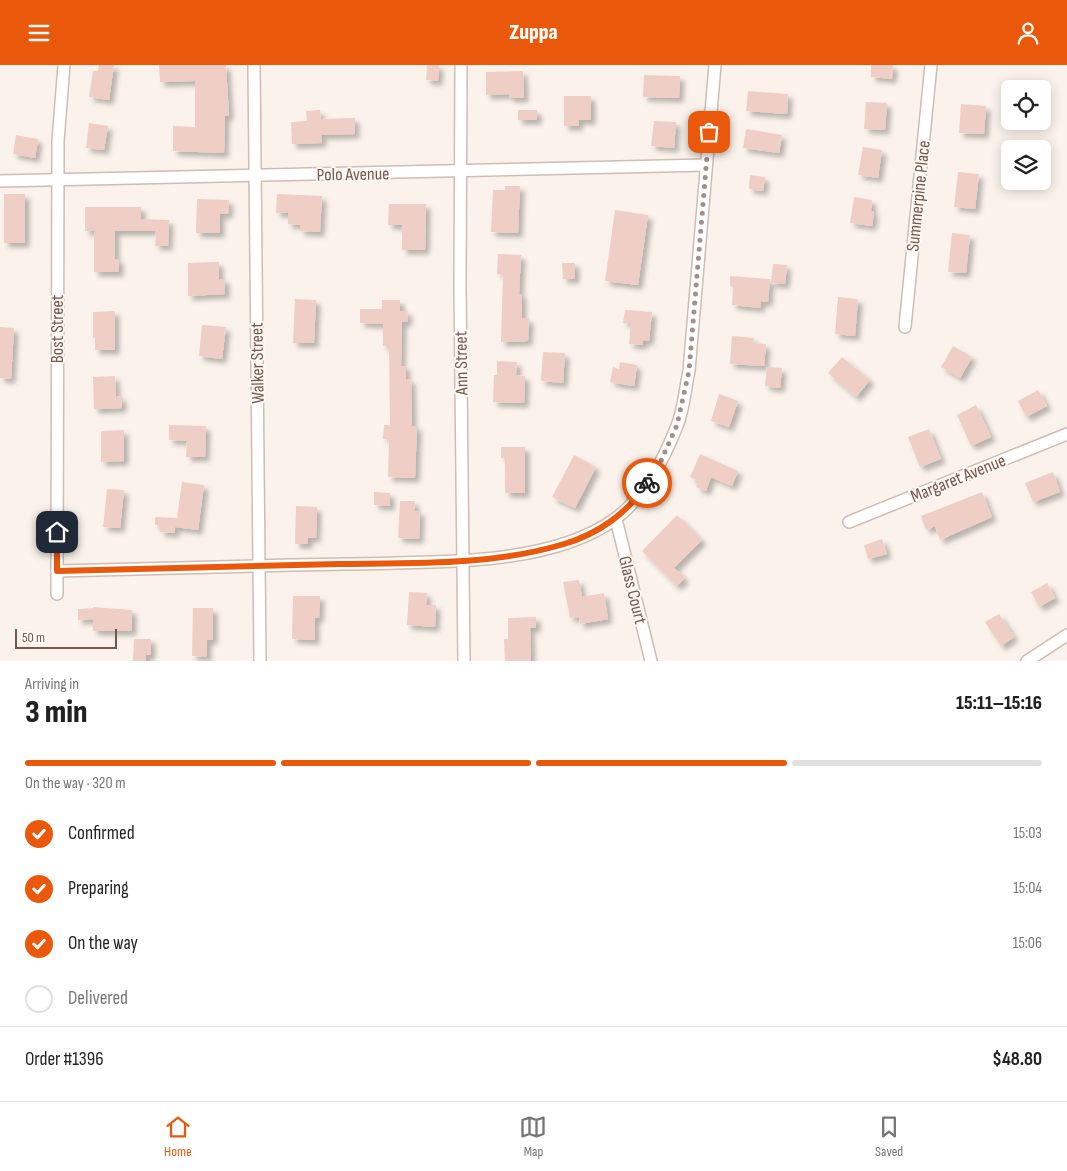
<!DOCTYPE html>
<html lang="en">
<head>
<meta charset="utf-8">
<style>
	:root { --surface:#fff; --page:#f6f6f6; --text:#222; --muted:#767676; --line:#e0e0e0; --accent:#ea580c }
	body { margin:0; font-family:"Sofia Sans Condensed",sans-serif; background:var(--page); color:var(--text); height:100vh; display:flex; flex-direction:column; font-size:19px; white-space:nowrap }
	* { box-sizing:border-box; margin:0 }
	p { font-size:16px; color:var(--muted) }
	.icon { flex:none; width:28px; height:28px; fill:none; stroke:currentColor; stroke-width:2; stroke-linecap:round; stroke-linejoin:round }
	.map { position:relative; height:596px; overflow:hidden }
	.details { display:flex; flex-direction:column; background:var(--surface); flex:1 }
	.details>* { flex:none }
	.fabs { position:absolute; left:1001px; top:15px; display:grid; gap:10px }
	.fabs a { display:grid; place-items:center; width:50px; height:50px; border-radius:8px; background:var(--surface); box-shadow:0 2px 12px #0003; font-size:25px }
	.scale { position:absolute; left:15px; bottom:12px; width:102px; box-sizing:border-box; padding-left:5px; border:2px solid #75574f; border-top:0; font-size:14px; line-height:18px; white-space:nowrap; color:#75574f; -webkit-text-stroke:4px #fef7f2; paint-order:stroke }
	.pin { position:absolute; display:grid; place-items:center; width:42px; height:42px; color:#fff; margin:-21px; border-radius:10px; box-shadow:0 2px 8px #0006 }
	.courier { position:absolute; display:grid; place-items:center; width:50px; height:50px; margin:-25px; border:4px solid #ea580c; border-radius:50%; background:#fff; color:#222; box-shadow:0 1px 6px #0007 }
	.head em { font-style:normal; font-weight:800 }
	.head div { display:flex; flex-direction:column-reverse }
	.head { display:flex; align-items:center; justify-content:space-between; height:85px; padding:0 25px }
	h1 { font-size:32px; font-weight:800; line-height:38px }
	.bar { display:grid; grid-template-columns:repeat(4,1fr); gap:8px 5px; align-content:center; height:60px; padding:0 25px }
	.bar i { height:6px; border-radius:4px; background:var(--line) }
	.bar .active { background:var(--accent) }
	.bar p { grid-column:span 4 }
	.line { display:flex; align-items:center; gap:12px; padding:0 25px; border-top:1px solid var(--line) }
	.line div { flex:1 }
	ol { padding:0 25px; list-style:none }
	li { display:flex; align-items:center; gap:15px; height:55px }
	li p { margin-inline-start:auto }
	li .icon { padding:5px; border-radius:50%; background:var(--accent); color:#fff; stroke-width:4 }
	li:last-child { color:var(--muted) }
	li i { width:28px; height:28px; border:2px solid var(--line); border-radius:50% }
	header { display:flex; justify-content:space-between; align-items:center; height:65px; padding:0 25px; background:var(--accent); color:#fff; font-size:22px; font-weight:800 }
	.menu { display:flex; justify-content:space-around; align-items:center; height:70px; border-top:1px solid var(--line); background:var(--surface); font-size:14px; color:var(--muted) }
	.menu a { display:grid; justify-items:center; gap:2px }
	.menu .active { color:var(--accent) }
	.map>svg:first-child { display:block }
</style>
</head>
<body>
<header><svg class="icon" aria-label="menu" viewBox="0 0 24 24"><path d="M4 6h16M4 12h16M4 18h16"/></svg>Zuppa<svg class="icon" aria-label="person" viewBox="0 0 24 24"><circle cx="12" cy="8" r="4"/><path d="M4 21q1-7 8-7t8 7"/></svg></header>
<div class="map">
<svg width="1067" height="596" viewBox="0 0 1067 596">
	<defs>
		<filter id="shadow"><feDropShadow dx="4.5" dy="4.5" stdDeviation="2.5" flood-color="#0004"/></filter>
	</defs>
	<rect width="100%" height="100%" fill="#fbf3eb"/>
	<!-- building -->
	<g fill="#efcfc5" filter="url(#shadow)">
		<polygon points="99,0 114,0 109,35 89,32 93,6 98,6"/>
		<polygon points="159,0 226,0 229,51 225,51 224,88 173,86 173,61 195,62 195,16 160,17"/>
		<polygon points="427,0 439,0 438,16 426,15"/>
		<polygon points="871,0 893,0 892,14 871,12"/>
		<polygon points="523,6 524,33 509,33 509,29 486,30 486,7"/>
		<polygon points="644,10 680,11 679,33 643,32"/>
		<polygon points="748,26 788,29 787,49 746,46"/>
		<polygon points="564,31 591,31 591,55 578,55 579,61 564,61"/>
		<polygon points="866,37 887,38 885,65 864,64"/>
		<polygon points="961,39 986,41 984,69 959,68"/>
		<polygon points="320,45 321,54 355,53 355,69 321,70 322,78 292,79 291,57 307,56 306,46"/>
		<rect x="518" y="45" width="19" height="10"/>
		<polygon points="654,56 676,57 674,83 651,81"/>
		<polygon points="89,58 108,61 104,85 86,83"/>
		<polygon points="746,64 782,70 779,88 743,83"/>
		<polygon points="16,70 38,74 35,93 13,89"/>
		<polygon points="863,82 882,85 878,113 858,110"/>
		<polygon points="958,107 979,109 975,144 954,142"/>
		<polygon points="750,110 765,112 763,126 749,124"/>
		<polygon points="505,121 520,121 518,168 491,167 493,125 505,125"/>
		<rect x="4" y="129" width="21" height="49"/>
		<polygon points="277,129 322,131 320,167 300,166 300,160 288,159 288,148 276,148"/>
		<polygon points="854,132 872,135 871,146 874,146 872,161 850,158"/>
		<polygon points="197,134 229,135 228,149 220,149 220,168 196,168"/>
		<polygon points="389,139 426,139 425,185 402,185 402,160 388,160"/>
		<polygon points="85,142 141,142 141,154 169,155 168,181 155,181 156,166 115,166 115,194 119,194 119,207 94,207 94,166 85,166"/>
		<polygon points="615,145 648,150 638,220 605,216"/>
		<polygon points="952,168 970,170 966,208 948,207"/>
		<polygon points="498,189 521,190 519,229 522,229 522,254 529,253 528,276 501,277 503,209 497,209"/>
		<polygon points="219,197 219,214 225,214 225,229 188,231 188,198"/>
		<polygon points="562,198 575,198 575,214 563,214"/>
		<polygon points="773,199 787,200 785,219 771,218"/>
		<polygon points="730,211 770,214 768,237 761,236 760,243 732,240 733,222 730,221"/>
		<polygon points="838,232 858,234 855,271 835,269"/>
		<polygon points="295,234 316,235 314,278 293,278"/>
		<polygon points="382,235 400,235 400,246 408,246 407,257 402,257 401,301 406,301 406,314 411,314 412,361 417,361 415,413 388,412 389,374 383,374 384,360 390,360 389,281 383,281 383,259 360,258 360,244 382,244"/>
		<polygon points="625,245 652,247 649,276 643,275 643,280 629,279 631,258 623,258"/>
		<polygon points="115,246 115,285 95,285 95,273 93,273 93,247"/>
		<polygon points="202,260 226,262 222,294 199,291"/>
		<polygon points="0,262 14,263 11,314 0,313"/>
		<polygon points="732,271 754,273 753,278 766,279 764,301 730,299"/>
		<polygon points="953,281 972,292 960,313 941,302"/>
		<polygon points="543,287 565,288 563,318 541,316"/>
		<polygon points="842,292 870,315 856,332 828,308"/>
		<polygon points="497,296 517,297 516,310 525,311 524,338 493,337 494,310 497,310"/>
		<polygon points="620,297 637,300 634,321 610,317 613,302 619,304"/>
		<polygon points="767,302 782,303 780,323 765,321"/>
		<polygon points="115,311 116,332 122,331 122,343 94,344 93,312"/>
		<polygon points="1038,325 1047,341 1026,352 1018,336"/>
		<polygon points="719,329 738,336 729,362 711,356"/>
		<polygon points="976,340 991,372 971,381 957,350"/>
		<polygon points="169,360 206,361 205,392 186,392 187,376 169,375"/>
		<polygon points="929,364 941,394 920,402 908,372"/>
		<polygon points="124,365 124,396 101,397 101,366"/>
		<polygon points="501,382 525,382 525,428 505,428 505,393 501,393"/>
		<polygon points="700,389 738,406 732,421 711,412 706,426 696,422 698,416 690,412"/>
		<polygon points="574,390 596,402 575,443 552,432"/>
		<polygon points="1053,407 1060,427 1033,437 1025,418"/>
		<polygon points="182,417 204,420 198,465 175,462 175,468 160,467 160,460 155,460 155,452 177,453"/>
		<polygon points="107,424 124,425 120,463 103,462"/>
		<polygon points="374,427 390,428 390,441 374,440"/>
		<polygon points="982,427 992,452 940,475 935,461 926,465 921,451"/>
		<polygon points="400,436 415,436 414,446 420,446 419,474 398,473"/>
		<polygon points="296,441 317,442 316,473 308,473 308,479 295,479"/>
		<polygon points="677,450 702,475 674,503 685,513 677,521 642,486"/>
		<polygon points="882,474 887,489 868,494 864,480"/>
		<polygon points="579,515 582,532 604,528 608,554 580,559 579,552 570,553 563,517"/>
		<polygon points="1047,518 1055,533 1039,542 1031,527"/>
		<polygon points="409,527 427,528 426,540 436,540 435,562 407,560"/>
		<polygon points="293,531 320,531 319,553 315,553 315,575 292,574"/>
		<polygon points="93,542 132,545 132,566 93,566 93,554 78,555 78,544 93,543"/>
		<polygon points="193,543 213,543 213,575 207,575 207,592 192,591"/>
		<polygon points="999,549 1014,572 1001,581 985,557"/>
		<polygon points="536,552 536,563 530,563 531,596 505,596 504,574 508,574 508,553"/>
		<polygon points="134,574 151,574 151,590 146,590 146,596 133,596"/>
	</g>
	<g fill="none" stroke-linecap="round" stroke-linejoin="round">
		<defs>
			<g id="minor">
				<polyline points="254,0 260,596"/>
				<polyline points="461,0 460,222 464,596"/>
				<polyline points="0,116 706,100"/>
				<polyline points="905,262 931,0"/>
				<polyline points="616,454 651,596"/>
				<polyline points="849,457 1067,369"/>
				<path d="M57,506C135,504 213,502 291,500C326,499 361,499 396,498C464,497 559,495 615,454C645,432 664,394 677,361C684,344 685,324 689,306L715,0"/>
				<polyline points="57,529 58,76 64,0"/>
				<polyline points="1027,596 1067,570"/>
			</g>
		</defs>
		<!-- minor casing -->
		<use href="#minor" stroke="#cfbcb3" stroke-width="14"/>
		<!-- minor -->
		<use href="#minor" stroke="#fff" stroke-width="11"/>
	</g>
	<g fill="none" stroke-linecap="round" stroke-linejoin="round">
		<!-- done -->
		<polyline stroke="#a48e86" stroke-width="5" stroke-dasharray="0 9" points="647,418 660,398 677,360 689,306 709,67"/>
		<!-- route -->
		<path stroke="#ea580c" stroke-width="6" d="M57,467V506C151,504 244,501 338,499C413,498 491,501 564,479C598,469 628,448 647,418"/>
	</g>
	<g text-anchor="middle" stroke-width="4" stroke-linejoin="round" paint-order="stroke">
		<!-- street labels -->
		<g font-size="18" fill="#75574f" stroke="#fef7f2">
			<text transform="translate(353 109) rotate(-1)" y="6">Polo Avenue</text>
			<text transform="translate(918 131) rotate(-84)" y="6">Summerpine Place</text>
			<text transform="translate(57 264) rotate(-90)" y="6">Bost Street</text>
			<text transform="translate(257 298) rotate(-91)" y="6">Walker Street</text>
			<text transform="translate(461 298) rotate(-91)" y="6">Ann Street</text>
			<text transform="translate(958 413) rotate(-22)" y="6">Margaret Avenue</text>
			<text transform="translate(633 525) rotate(76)" y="6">Glass Court</text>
		</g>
	</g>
</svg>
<div class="fabs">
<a><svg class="icon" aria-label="locate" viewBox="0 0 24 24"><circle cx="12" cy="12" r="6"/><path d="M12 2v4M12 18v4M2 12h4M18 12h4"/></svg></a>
<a><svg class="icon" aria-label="layers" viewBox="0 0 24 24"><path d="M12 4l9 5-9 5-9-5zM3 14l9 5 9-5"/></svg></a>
</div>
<div class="scale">50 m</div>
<div class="pin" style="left:709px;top:67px;background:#ea580c"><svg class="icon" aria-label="bag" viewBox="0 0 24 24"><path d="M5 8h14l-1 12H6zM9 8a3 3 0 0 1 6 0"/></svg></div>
<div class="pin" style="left:57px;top:467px;background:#1f2937"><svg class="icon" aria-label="home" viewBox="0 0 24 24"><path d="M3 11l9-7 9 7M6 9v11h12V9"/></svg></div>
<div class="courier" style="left:647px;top:418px"><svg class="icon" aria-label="bike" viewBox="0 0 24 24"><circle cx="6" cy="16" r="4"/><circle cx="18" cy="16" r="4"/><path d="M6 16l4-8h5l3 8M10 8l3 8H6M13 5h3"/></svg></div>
</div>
<section class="details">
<div class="head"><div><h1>3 min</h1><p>Arriving in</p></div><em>15:11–15:16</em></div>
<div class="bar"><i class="active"></i><i class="active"></i><i class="active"></i><i></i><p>On the way · 320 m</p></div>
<ol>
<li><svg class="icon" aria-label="check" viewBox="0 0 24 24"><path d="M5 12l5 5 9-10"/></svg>Confirmed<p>15:03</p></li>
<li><svg class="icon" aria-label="check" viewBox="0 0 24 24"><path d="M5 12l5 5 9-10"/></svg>Preparing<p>15:04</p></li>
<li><svg class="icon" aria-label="check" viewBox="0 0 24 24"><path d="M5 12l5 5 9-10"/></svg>On the way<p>15:06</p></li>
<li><i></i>Delivered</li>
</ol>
<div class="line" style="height:65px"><div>Order #1396</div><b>$48.80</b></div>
</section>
<nav class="menu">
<a class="active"><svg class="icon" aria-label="home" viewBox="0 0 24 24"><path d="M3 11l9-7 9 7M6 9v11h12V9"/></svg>Home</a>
<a><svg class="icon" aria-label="map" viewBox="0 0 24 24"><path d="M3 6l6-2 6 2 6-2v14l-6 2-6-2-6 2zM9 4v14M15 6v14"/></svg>Map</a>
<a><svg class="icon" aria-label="saved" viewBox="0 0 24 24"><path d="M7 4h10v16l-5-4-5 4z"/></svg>Saved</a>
</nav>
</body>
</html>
